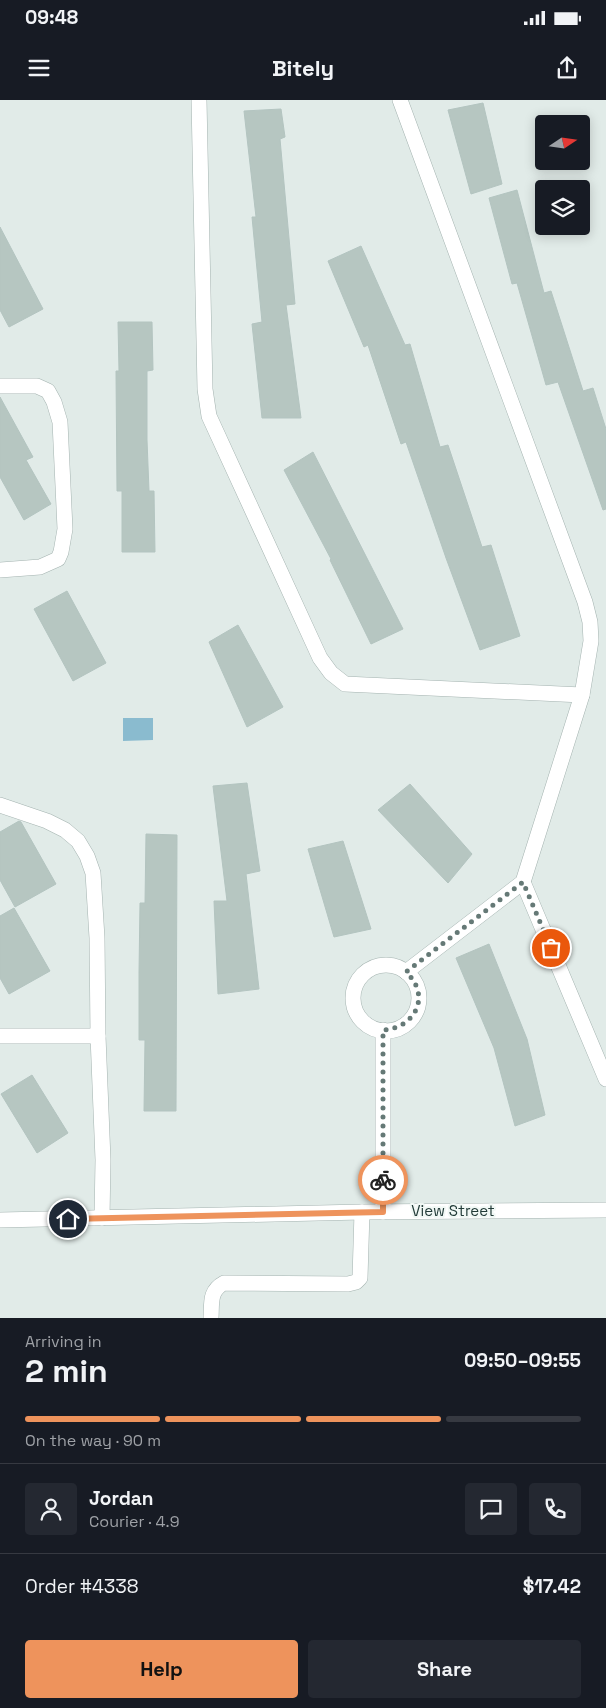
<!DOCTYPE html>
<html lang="en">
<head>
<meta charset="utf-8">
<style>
	:root { --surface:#171b24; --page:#242831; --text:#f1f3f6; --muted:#9ea1a6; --line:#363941; --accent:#ee935c }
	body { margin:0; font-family:"Space Grotesk",sans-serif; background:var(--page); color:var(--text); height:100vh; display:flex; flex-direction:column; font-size:19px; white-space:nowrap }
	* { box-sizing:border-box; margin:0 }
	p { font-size:16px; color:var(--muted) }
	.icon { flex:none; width:28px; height:28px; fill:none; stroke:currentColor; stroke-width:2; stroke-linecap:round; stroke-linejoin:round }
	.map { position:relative; height:1218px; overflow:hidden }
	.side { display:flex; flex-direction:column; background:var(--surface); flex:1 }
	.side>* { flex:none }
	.needle { width:32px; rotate:77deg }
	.controls { position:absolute; left:535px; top:15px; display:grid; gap:10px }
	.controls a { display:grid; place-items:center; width:55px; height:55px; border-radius:5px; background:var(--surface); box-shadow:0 2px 12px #0003; font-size:25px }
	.pin { position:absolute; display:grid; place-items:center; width:42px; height:42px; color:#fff; margin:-21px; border:2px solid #fff; border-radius:50%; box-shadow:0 1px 5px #0007 }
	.courier { position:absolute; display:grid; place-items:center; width:50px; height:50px; margin:-25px; border:4px solid #ee935c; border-radius:50%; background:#fff; color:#222; box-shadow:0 1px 6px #0007 }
	.overview em { font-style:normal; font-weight:800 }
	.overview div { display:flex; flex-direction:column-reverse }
	.overview { display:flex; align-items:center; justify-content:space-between; height:85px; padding:0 25px }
	h1 { font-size:32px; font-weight:800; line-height:38px }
	.bar { display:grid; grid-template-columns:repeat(4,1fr); gap:8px 5px; align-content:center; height:60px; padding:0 25px }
	.bar i { height:6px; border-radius:4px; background:var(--line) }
	.bar .on { background:var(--accent) }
	.bar p { grid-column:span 4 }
	.line { display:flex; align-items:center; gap:12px; padding:0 25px; border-top:1px solid var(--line) }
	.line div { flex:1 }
	.round { display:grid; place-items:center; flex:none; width:52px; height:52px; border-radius:5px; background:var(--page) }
	.button { display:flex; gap:10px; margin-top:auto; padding:10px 25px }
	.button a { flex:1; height:58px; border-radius:5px; background:var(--accent); color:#111; font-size:20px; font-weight:800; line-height:58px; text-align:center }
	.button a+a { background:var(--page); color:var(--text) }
	.status { display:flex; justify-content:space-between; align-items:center; height:35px; padding:0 25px; background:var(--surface); direction:ltr }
	.status svg { height:14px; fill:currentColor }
	header { display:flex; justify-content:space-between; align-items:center; height:65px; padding:0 25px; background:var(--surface); font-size:22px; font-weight:800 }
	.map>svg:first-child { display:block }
</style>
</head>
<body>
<div class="status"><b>09:48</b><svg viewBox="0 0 49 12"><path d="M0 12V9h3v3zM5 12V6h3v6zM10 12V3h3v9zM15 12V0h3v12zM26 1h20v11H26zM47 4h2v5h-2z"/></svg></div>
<header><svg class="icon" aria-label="menu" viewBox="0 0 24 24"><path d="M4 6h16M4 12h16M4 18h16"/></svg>Bitely<svg class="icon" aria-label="share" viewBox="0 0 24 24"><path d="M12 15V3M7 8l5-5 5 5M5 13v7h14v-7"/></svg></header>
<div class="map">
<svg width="606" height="1218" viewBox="0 0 606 1218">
	<rect width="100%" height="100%" fill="#e1ebe8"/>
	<!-- water -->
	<polygon fill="#8abbcf" points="123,618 153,618 153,640 123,641"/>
	<!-- building -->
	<g fill="#b6c6c1" stroke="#b3c4c0">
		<polygon points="483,3 502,84 471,94 448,10"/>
		<polygon points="281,9 285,37 280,39 295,204 286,205 301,318 262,318 252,224 262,222 252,117 256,117 244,11"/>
		<polygon points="517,90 544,193 551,191 583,291 593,288 606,329 606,409 603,410 558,282 546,285 517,183 512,184 489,98"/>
		<polygon points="0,127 43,209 9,227 0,210"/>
		<polygon points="361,146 405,245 410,244 440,347 448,345 482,447 491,445 520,536 480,550 446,458 406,342 401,344 368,245 364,247 328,161"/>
		<polygon points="118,222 152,222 153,270 147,271 147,340 149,391 154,391 155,452 122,452 122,391 117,391 116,271 119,271"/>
		<polygon points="0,297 33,357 26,360 51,404 24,420 0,377"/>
		<polygon points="313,352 403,529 371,544 330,460 331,459 284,370"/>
		<polygon points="67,491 106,563 73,581 34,509"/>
		<polygon points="238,525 283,607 247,627 209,542"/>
		<polygon points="247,683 260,771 246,774 259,889 218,894 214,801 227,801 213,686"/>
		<polygon points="410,684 472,754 448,783 378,710"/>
		<polygon points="19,721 21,722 56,784 15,807 0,780 0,732"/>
		<polygon points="146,734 177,735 176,1011 144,1011 145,940 139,940 139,873 140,803 145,803"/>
		<polygon points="343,741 371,829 334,837 308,749"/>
		<polygon points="14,808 50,871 9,894 0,878 0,816"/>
		<polygon points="489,844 527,939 545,1015 515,1026 494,948 456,858"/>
		<polygon points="32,975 68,1033 37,1053 1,994"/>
	</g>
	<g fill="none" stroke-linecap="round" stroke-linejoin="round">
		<defs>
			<g id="minor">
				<polyline points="199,0 205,289 209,316 320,558 331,573 345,584 582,595"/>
				<polyline points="400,0 585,502 590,522 591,541 582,595 523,782 406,872"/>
				<polyline points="0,286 37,286 48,291 54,302 60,322 65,429 61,452 58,459 40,467 0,470"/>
				<polyline points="0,705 47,721 65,730 78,741 87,756 93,773 97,838 98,936 103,1060 102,1118"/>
				<polyline points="523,782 606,979"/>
				<circle cx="386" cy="898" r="33"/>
				<polyline points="383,930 383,1112"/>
				<polyline points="0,936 98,936"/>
				<polyline points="0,1120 362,1112 606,1110"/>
				<path d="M211,1218C212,1203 209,1191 224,1183L348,1184L356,1182L360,1178L362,1112"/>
			</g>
		</defs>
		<!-- minor casing -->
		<use href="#minor" stroke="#a4b3b0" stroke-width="16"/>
		<!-- minor -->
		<use href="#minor" stroke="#fff" stroke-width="15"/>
	</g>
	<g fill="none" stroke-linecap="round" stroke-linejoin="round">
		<!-- done -->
		<path stroke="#657976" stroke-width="5" stroke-dasharray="0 9" d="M383,1080V930C415,928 432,896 406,872L523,782L551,848"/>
		<!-- route -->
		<polyline stroke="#ee935c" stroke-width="6" points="68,1119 383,1112 383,1080"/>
	</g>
	<g text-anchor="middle" stroke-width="4" stroke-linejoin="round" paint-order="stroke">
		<!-- street labels -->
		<g font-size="15" fill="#223b38" stroke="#f1f8f5">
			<text x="453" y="1116">View Street</text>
		</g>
	</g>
</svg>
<div class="controls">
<a><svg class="needle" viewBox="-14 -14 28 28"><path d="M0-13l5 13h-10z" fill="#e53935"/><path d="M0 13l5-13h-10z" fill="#9ea1a6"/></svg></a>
<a><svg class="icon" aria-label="layers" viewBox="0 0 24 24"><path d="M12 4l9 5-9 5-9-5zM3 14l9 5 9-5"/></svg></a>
</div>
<div class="pin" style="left:551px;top:848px;background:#ea580c"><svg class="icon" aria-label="bag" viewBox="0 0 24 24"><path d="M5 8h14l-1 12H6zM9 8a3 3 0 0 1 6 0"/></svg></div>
<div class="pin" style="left:68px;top:1119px;background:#1f2937"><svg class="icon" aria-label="home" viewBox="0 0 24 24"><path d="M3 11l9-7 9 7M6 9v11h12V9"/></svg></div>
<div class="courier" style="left:383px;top:1080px"><svg class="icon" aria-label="bike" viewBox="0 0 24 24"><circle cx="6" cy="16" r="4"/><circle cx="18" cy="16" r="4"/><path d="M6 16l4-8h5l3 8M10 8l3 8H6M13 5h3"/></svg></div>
</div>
<section class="side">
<div class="overview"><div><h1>2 min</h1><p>Arriving in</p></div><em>09:50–09:55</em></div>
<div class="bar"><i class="on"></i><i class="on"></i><i class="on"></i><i></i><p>On the way · 90 m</p></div>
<div class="line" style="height:90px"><a class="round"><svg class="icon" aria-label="person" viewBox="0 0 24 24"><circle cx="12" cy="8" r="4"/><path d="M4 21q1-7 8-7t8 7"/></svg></a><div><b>Jordan</b><p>Courier · 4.9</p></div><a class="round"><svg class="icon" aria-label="chat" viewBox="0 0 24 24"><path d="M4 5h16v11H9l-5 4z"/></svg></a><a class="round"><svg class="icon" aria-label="phone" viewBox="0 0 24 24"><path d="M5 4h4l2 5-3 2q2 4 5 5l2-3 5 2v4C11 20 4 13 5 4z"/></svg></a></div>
<div class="line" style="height:65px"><div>Order #4338</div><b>$17.42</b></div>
<div class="button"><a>Help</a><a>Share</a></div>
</section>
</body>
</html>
